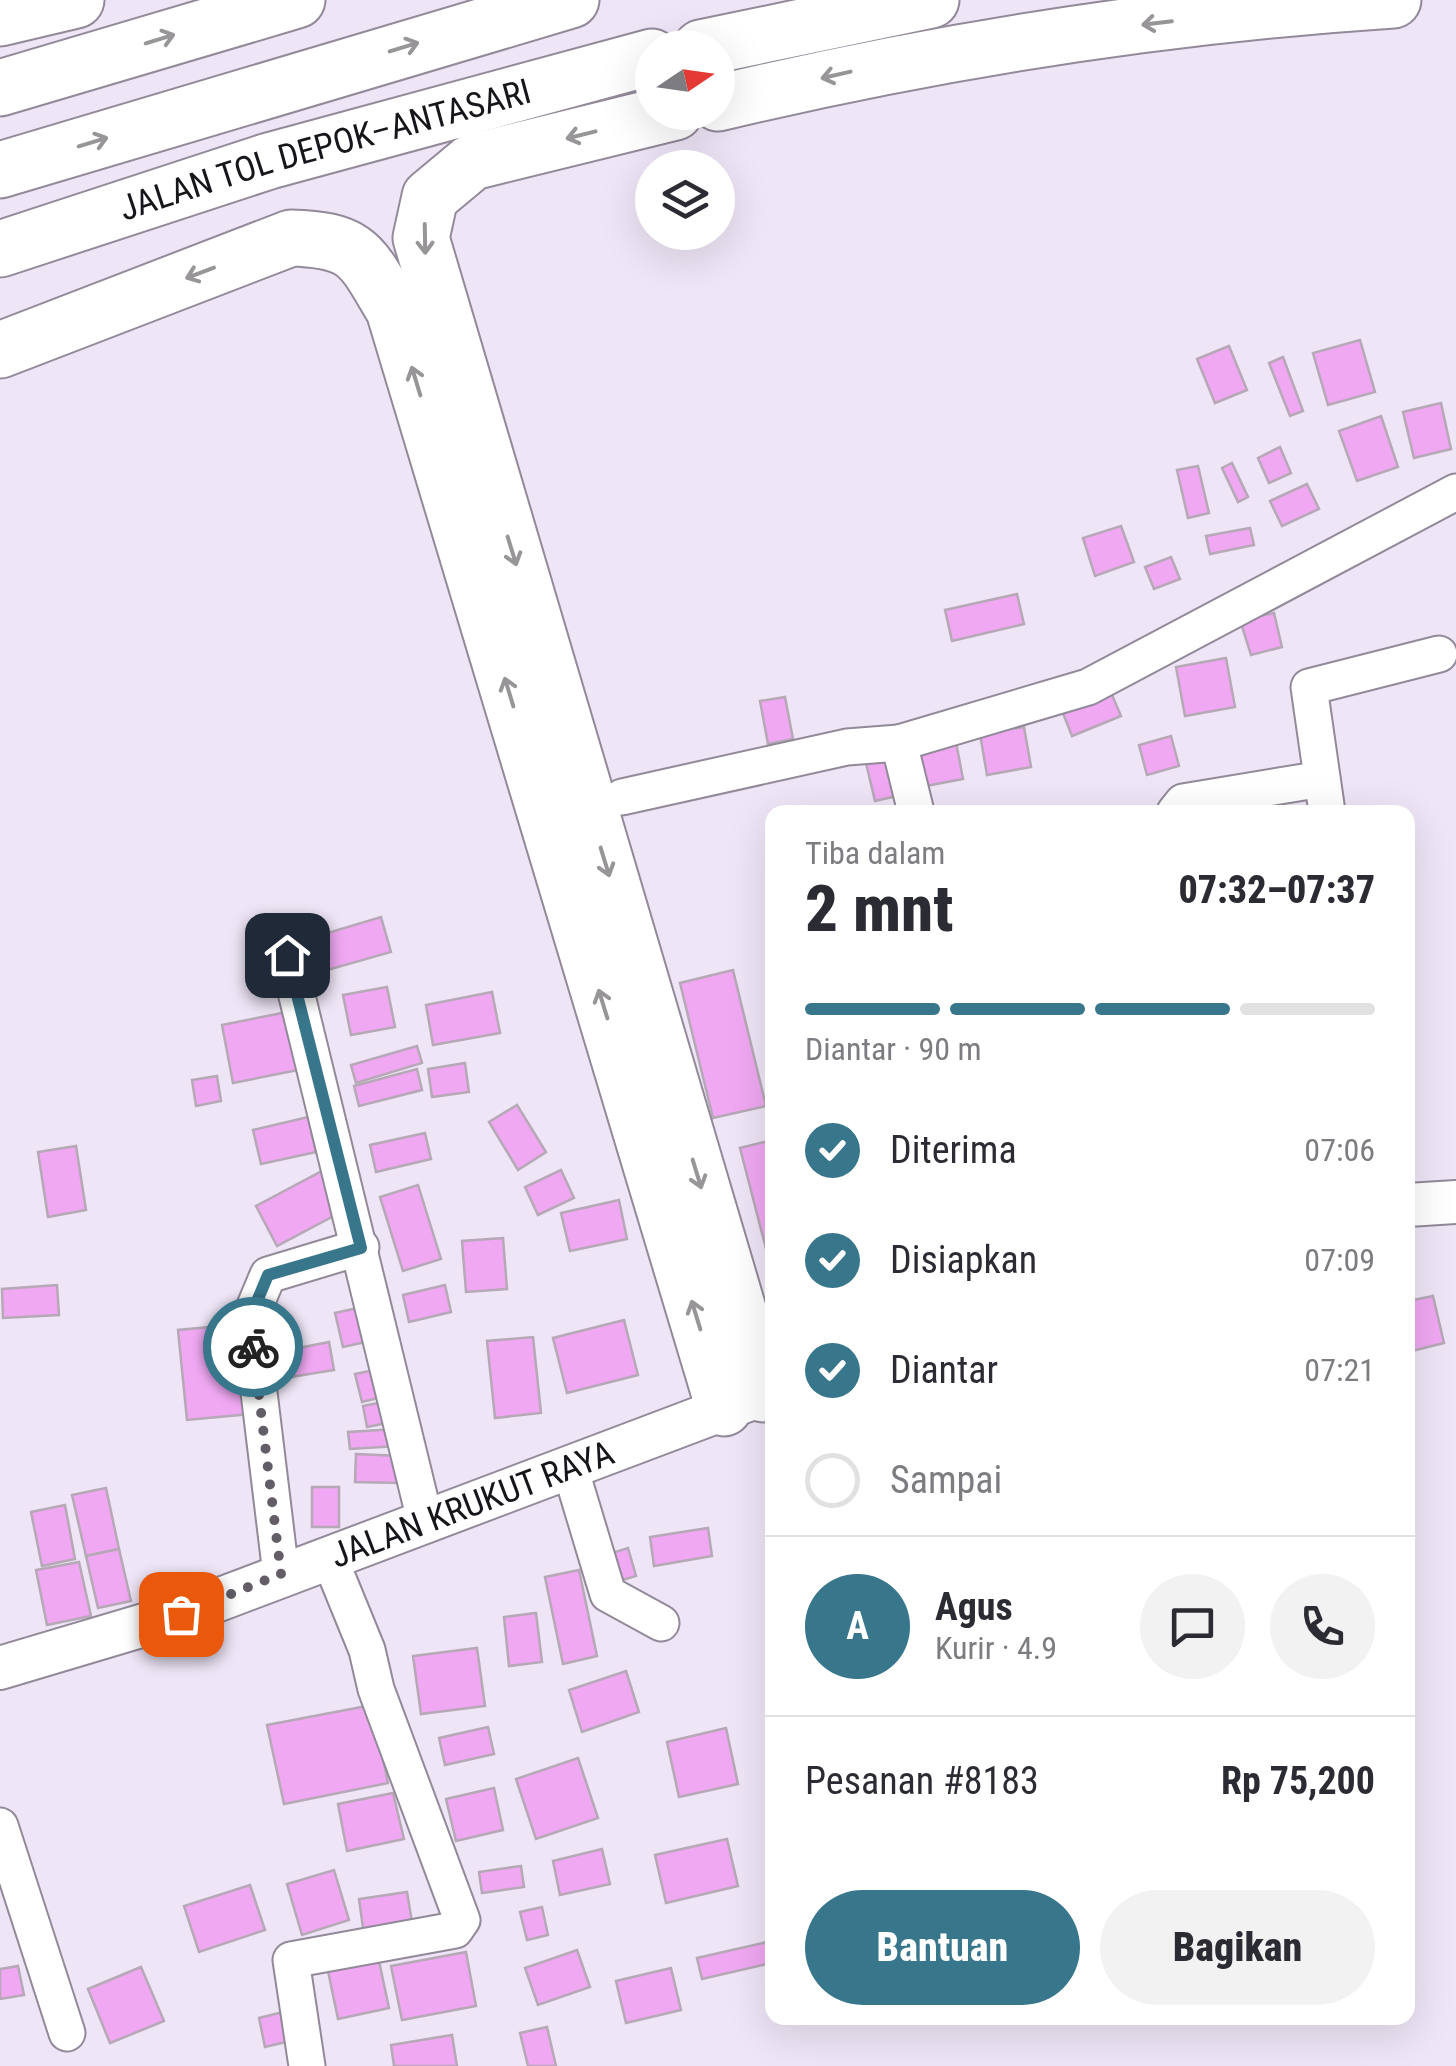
<!DOCTYPE html>
<html lang="id">
<head>
<meta charset="utf-8">
<style>
	:root { --surface:#fff; --page:#f2f2f3; --text:#2b2b33; --muted:#7c7c81; --line:#e1e1e2; --accent:#38768c }
	body { margin:0; font-family:"Roboto Condensed",sans-serif; background:var(--page); color:var(--text); height:100vh; display:flex; flex-direction:column; font-size:38px; white-space:nowrap }
	* { box-sizing:border-box; margin:0 }
	p { font-size:32px; color:var(--muted) }
	.icon { flex:none; width:55px; height:55px; fill:none; stroke:currentColor; stroke-width:2; stroke-linecap:round; stroke-linejoin:round }
	.map { position:relative; flex:1; overflow:hidden }
	.drawer { position:absolute; left:765px; top:805px; width:650px; height:1220px; display:flex; flex-direction:column; background:var(--surface); border-radius:20px; box-shadow:0 10px 40px #0002 }
	.drawer>* { flex:none }
	.needle { width:65px; rotate:77deg }
	.fabs { position:absolute; left:635px; top:30px; display:grid; gap:20px }
	.fabs a { display:grid; place-items:center; width:100px; height:100px; border-radius:50%; background:var(--surface); box-shadow:0 10px 40px #0002; font-size:50px }
	.pin { position:absolute; display:grid; place-items:center; width:85px; height:85px; color:#fff; margin:-42px; border-radius:20px; box-shadow:0 5px 15px #0006 }
	.courier { position:absolute; display:grid; place-items:center; width:100px; height:100px; margin:-50px; border:8px solid #38768c; border-radius:50%; background:#fff; color:#222; box-shadow:0 2px 12px #0007 }
	.summary em { font-style:normal; font-weight:800 }
	.summary div { display:flex; flex-direction:column-reverse }
	.summary { display:flex; align-items:center; justify-content:space-between; height:170px; padding:0 40px }
	h1 { font-size:65px; font-weight:800; line-height:75px }
	.bar { display:grid; grid-template-columns:repeat(4,1fr); gap:15px 10px; align-content:center; height:120px; padding:0 40px }
	.bar i { height:12px; border-radius:8px; background:var(--line) }
	.bar .current { background:var(--accent) }
	.bar p { grid-column:span 4 }
	.line { display:flex; align-items:center; gap:25px; padding:0 40px; border-top:2px solid var(--line) }
	.line div { flex:1 }
	.round { display:grid; place-items:center; flex:none; width:105px; height:105px; border-radius:52px; background:var(--page) }
	ol { padding:0 40px; list-style:none }
	li { display:flex; align-items:center; gap:30px; height:110px }
	li p { margin-inline-start:auto }
	li .icon { padding:10px; border-radius:50%; background:var(--accent); color:#fff; stroke-width:4 }
	li:last-child { color:var(--muted) }
	li i { width:55px; height:55px; border:5px solid var(--line); border-radius:50% }
	.button { display:flex; gap:20px; margin-top:auto; padding:20px 40px }
	.button a { flex:1; height:115px; border-radius:60px; background:var(--accent); color:#fff; font-size:40px; font-weight:800; line-height:115px; text-align:center }
	.button a+a { background:var(--page); color:var(--text) }
	.map>svg:first-child { display:block }
</style>
</head>
<body>
<div class="map">
<svg width="1456" height="2066" viewBox="0 0 1456 2066">
	<rect width="100%" height="100%" fill="#eee5f6"/>
	<!-- building -->
	<g fill="#f0a8f2" stroke="#b6a8b6" stroke-width="2.5">
		<polygon points="1360,340 1375,392 1328,405 1313,353"/>
		<polygon points="1229,346 1247,390 1215,403 1197,359"/>
		<polygon points="1283,357 1303,411 1290,416 1269,363"/>
		<polygon points="1441,403 1451,449 1414,458 1403,412"/>
		<polygon points="1381,416 1398,467 1357,481 1339,431"/>
		<polygon points="1280,447 1291,473 1269,483 1258,458"/>
		<polygon points="1232,463 1248,497 1238,502 1222,468"/>
		<polygon points="1198,466 1209,513 1188,518 1177,470"/>
		<polygon points="1307,484 1319,509 1282,526 1270,501"/>
		<polygon points="1121,526 1134,562 1095,576 1083,538"/>
		<polygon points="1250,528 1254,545 1210,554 1206,536"/>
		<polygon points="1171,557 1180,579 1154,589 1145,567"/>
		<polygon points="1017,594 1024,624 952,641 945,610"/>
		<polygon points="1274,613 1282,647 1251,655 1240,620"/>
		<polygon points="1226,658 1235,707 1185,716 1176,667"/>
		<polygon points="1107,683 1121,716 1072,736 1059,703"/>
		<polygon points="785,697 793,739 768,744 760,701"/>
		<polygon points="1024,727 1031,767 987,775 980,734"/>
		<polygon points="1171,736 1179,766 1147,775 1139,745"/>
		<polygon points="955,737 963,779 926,786 918,743"/>
		<polygon points="897,756 906,794 875,801 866,763"/>
		<polygon points="381,917 391,952 324,971 314,937"/>
		<polygon points="733,970 766,1106 713,1118 680,983"/>
		<polygon points="387,987 395,1027 351,1035 343,995"/>
		<polygon points="492,992 500,1033 433,1045 426,1005"/>
		<polygon points="292,1011 303,1069 233,1083 222,1025"/>
		<polygon points="417,1046 422,1063 356,1083 351,1065"/>
		<polygon points="465,1063 469,1092 432,1097 428,1069"/>
		<polygon points="417,1069 422,1090 359,1106 354,1086"/>
		<polygon points="217,1076 221,1101 196,1106 192,1080"/>
		<polygon points="517,1105 546,1152 518,1170 489,1122"/>
		<polygon points="308,1117 316,1152 261,1164 253,1130"/>
		<polygon points="425,1133 431,1159 376,1172 370,1145"/>
		<polygon points="772,1140 772,1272 740,1148"/>
		<polygon points="76,1146 86,1210 48,1217 38,1152"/>
		<polygon points="561,1170 574,1198 538,1215 525,1187"/>
		<polygon points="322,1171 343,1211 277,1246 256,1206"/>
		<polygon points="418,1185 441,1259 403,1271 380,1197"/>
		<polygon points="619,1200 627,1239 570,1251 561,1213"/>
		<polygon points="503,1238 507,1289 466,1292 462,1241"/>
		<polygon points="57,1285 59,1315 3,1318 2,1289"/>
		<polygon points="445,1285 451,1312 409,1322 403,1295"/>
		<polygon points="1433,1296 1444,1343 1412,1351 1408,1301"/>
		<polygon points="371,1305 379,1339 343,1347 335,1313"/>
		<polygon points="624,1320 638,1375 567,1393 553,1338"/>
		<polygon points="241,1324 250,1414 187,1420 178,1330"/>
		<polygon points="533,1337 541,1413 495,1418 487,1341"/>
		<polygon points="329,1342 334,1370 285,1378 283,1351"/>
		<polygon points="384,1368 390,1395 362,1402 355,1374"/>
		<polygon points="393,1400 397,1421 367,1427 363,1406"/>
		<polygon points="396,1429 397,1446 350,1449 348,1432"/>
		<polygon points="356,1454 401,1456 400,1483 355,1482"/>
		<rect x="312" y="1487" width="27" height="40"/>
		<polygon points="106,1488 119,1549 86,1556 72,1495"/>
		<polygon points="65,1505 75,1559 42,1566 31,1512"/>
		<polygon points="708,1528 712,1556 654,1566 650,1537"/>
		<polygon points="628,1548 636,1576 610,1584 602,1556"/>
		<polygon points="119,1549 131,1601 98,1608 86,1556"/>
		<polygon points="79,1562 91,1616 47,1625 36,1570"/>
		<polygon points="579,1570 597,1656 563,1664 545,1577"/>
		<polygon points="536,1613 542,1662 509,1666 504,1617"/>
		<polygon points="477,1648 485,1706 421,1714 413,1656"/>
		<polygon points="626,1671 639,1712 582,1732 569,1690"/>
		<polygon points="372,1705 388,1783 284,1804 267,1725"/>
		<polygon points="488,1727 494,1754 445,1765 439,1738"/>
		<polygon points="726,1728 738,1784 679,1797 667,1742"/>
		<polygon points="578,1758 598,1818 536,1839 516,1779"/>
		<polygon points="494,1788 503,1830 456,1841 446,1799"/>
		<polygon points="393,1793 404,1839 347,1851 338,1804"/>
		<polygon points="727,1839 738,1886 666,1903 655,1855"/>
		<polygon points="602,1849 610,1884 560,1895 553,1861"/>
		<polygon points="521,1866 524,1887 482,1893 479,1872"/>
		<polygon points="334,1870 349,1920 302,1935 287,1884"/>
		<polygon points="250,1885 265,1930 199,1952 184,1906"/>
		<polygon points="407,1892 413,1928 364,1935 359,1899"/>
		<polygon points="542,1907 548,1935 527,1940 520,1912"/>
		<polygon points="767,1942 772,1963 702,1979 697,1958"/>
		<polygon points="577,1950 590,1987 538,2005 525,1968"/>
		<polygon points="466,1952 476,2006 402,2020 391,1966"/>
		<polygon points="379,1961 389,2008 338,2019 328,1971"/>
		<polygon points="18,1966 24,1995 0,1999 0,1969"/>
		<polygon points="141,1967 164,2021 110,2043 88,1989"/>
		<polygon points="671,1968 681,2010 626,2023 616,1981"/>
		<polygon points="283,2012 290,2041 265,2047 259,2018"/>
		<polygon points="547,2027 556,2066 528,2066 520,2033"/>
		<polygon points="452,2035 457,2066 394,2066 391,2045"/>
	</g>
	<g fill="none" stroke-linecap="round" stroke-linejoin="round">
		<defs>
			<g id="minor">
				<polyline points="622,797 847,747 899,743"/>
				<polyline points="916,812 899,743 1088,687 1456,492"/>
				<polyline points="1175,812 1183,802 1322,779"/>
				<polyline points="1327,812 1309,687 1439,654"/>
				<polyline points="287,955 425,1520"/>
				<polyline points="570,1468 608,1594 661,1623"/>
				<polyline points="281,1574 250,1318 268,1275 361,1247"/>
				<polyline points="0,1826 67,2033"/>
				<polyline points="307,2066 291,1960 455,1930 462,1920 376,1689 367,1650 329,1557"/>
			</g>
			<g id="tertiary">
				<polyline points="1408,1205 1456,1202"/>
				<path id="s1" d="M0,1668L181,1614L753,1398"/>
			</g>
			<g id="motorway">
				<polyline points="0,18 76,0"/>
				<polyline points="701,48 931,0"/>
				<polyline points="0,88 297,0"/>
				<path d="M718,103C940,50 1165,15 1393,0"/>
				<polyline points="675,112 472,162 430,197 421,238 763,1394"/>
				<polyline points="0,170 571,0"/>
				<path id="s2" d="M0,249L269,161L652,57"/>
				<path d="M0,350L291,238C359,240 361,255 394,310L724,1408"/>
			</g>
		</defs>
		<!-- minor casing -->
		<use href="#minor" stroke="#928999" stroke-width="39"/>
		<!-- tertiary casing -->
		<use href="#tertiary" stroke="#928999" stroke-width="46"/>
		<!-- motorway casing -->
		<use href="#motorway" stroke="#928999" stroke-width="59"/>
		<!-- minor -->
		<use href="#minor" stroke="#fff" stroke-width="35"/>
		<!-- tertiary -->
		<use href="#tertiary" stroke="#fff" stroke-width="42"/>
		<!-- motorway -->
		<use href="#motorway" stroke="#fff" stroke-width="55"/>
	</g>
	<!-- one-way arrows -->
	<defs><path id="oneway-shaft" d="M-6 0H5M1.5-3L5.5 0L1.5 3" fill="none" stroke-width="1.6" stroke-linecap="round" stroke-linejoin="round" transform="scale(2.5)"/></defs>
	<g stroke="#979598">
		<use href="#oneway-shaft" transform="translate(1157 23) rotate(173)"/>
		<use href="#oneway-shaft" transform="translate(160 39) rotate(-17)"/>
		<use href="#oneway-shaft" transform="translate(404 47) rotate(-17)"/>
		<use href="#oneway-shaft" transform="translate(836 75) rotate(167)"/>
		<use href="#oneway-shaft" transform="translate(581 135) rotate(166)"/>
		<use href="#oneway-shaft" transform="translate(93 142) rotate(-17)"/>
		<use href="#oneway-shaft" transform="translate(425 239) rotate(89)"/>
		<use href="#oneway-shaft" transform="translate(200 273) rotate(159)"/>
		<use href="#oneway-shaft" transform="translate(416 381) rotate(-107)"/>
		<use href="#oneway-shaft" transform="translate(512 551) rotate(73)"/>
		<use href="#oneway-shaft" transform="translate(509 692) rotate(-107)"/>
		<use href="#oneway-shaft" transform="translate(605 862) rotate(73)"/>
		<use href="#oneway-shaft" transform="translate(603 1004) rotate(-107)"/>
		<use href="#oneway-shaft" transform="translate(697 1174) rotate(73)"/>
		<use href="#oneway-shaft" transform="translate(696 1315) rotate(-107)"/>
	</g>
	<g fill="none" stroke-linecap="round" stroke-linejoin="round">
		<!-- done -->
		<polyline stroke="#625d67" stroke-width="10" stroke-dasharray="0 18" points="181,1614 281,1574 253,1347"/>
		<!-- route -->
		<polyline stroke="#38768c" stroke-width="12" points="253,1347 250,1318 268,1275 361,1248 287,955"/>
	</g>
	<g text-anchor="middle" stroke-width="8" stroke-linejoin="round" paint-order="stroke">
		<!-- street labels -->
		<g font-size="35" fill="#17141a" stroke="#fff">
			<text dy="12" stroke="none"><textPath href="#s2" startOffset="340">JALAN TOL DEPOK–ANTASARI</textPath></text>
			<text dy="12" stroke="none"><textPath href="#s1" startOffset="500">JALAN KRUKUT RAYA</textPath></text>
		</g>
	</g>
</svg>
<div class="fabs">
<a><svg class="needle" viewBox="-14 -14 28 28"><path d="M0-13l5 13h-10z" fill="#e53935"/><path d="M0 13l5-13h-10z" fill="#7c7c81"/></svg></a>
<a><svg class="icon" aria-label="layers" viewBox="0 0 24 24"><path d="M12 4l9 5-9 5-9-5zM3 14l9 5 9-5"/></svg></a>
</div>
<div class="pin" style="left:181px;top:1614px;background:#ea580c"><svg class="icon" aria-label="bag" viewBox="0 0 24 24"><path d="M5 8h14l-1 12H6zM9 8a3 3 0 0 1 6 0"/></svg></div>
<div class="pin" style="left:287px;top:955px;background:#1f2937"><svg class="icon" aria-label="home" viewBox="0 0 24 24"><path d="M3 11l9-7 9 7M6 9v11h12V9"/></svg></div>
<div class="courier" style="left:253px;top:1347px"><svg class="icon" aria-label="bike" viewBox="0 0 24 24"><circle cx="6" cy="16" r="4"/><circle cx="18" cy="16" r="4"/><path d="M6 16l4-8h5l3 8M10 8l3 8H6M13 5h3"/></svg></div>
<section class="drawer">
<div class="summary"><div><h1>2 mnt</h1><p>Tiba dalam</p></div><em>07:32–07:37</em></div>
<div class="bar"><i class="current"></i><i class="current"></i><i class="current"></i><i></i><p>Diantar · 90 m</p></div>
<ol>
<li><svg class="icon" aria-label="check" viewBox="0 0 24 24"><path d="M5 12l5 5 9-10"/></svg>Diterima<p>07:06</p></li>
<li><svg class="icon" aria-label="check" viewBox="0 0 24 24"><path d="M5 12l5 5 9-10"/></svg>Disiapkan<p>07:09</p></li>
<li><svg class="icon" aria-label="check" viewBox="0 0 24 24"><path d="M5 12l5 5 9-10"/></svg>Diantar<p>07:21</p></li>
<li><i></i>Sampai</li>
</ol>
<div class="line" style="height:180px"><b class="round" style="background:var(--accent);color:#fff">A</b><div><b>Agus</b><p>Kurir · 4.9</p></div><a class="round"><svg class="icon" aria-label="chat" viewBox="0 0 24 24"><path d="M4 5h16v11H9l-5 4z"/></svg></a><a class="round"><svg class="icon" aria-label="phone" viewBox="0 0 24 24"><path d="M5 4h4l2 5-3 2q2 4 5 5l2-3 5 2v4C11 20 4 13 5 4z"/></svg></a></div>
<div class="line" style="height:130px"><div>Pesanan #8183</div><b>Rp 75,200</b></div>
<div class="button"><a>Bantuan</a><a>Bagikan</a></div>
</section>
</div>
</body>
</html>
